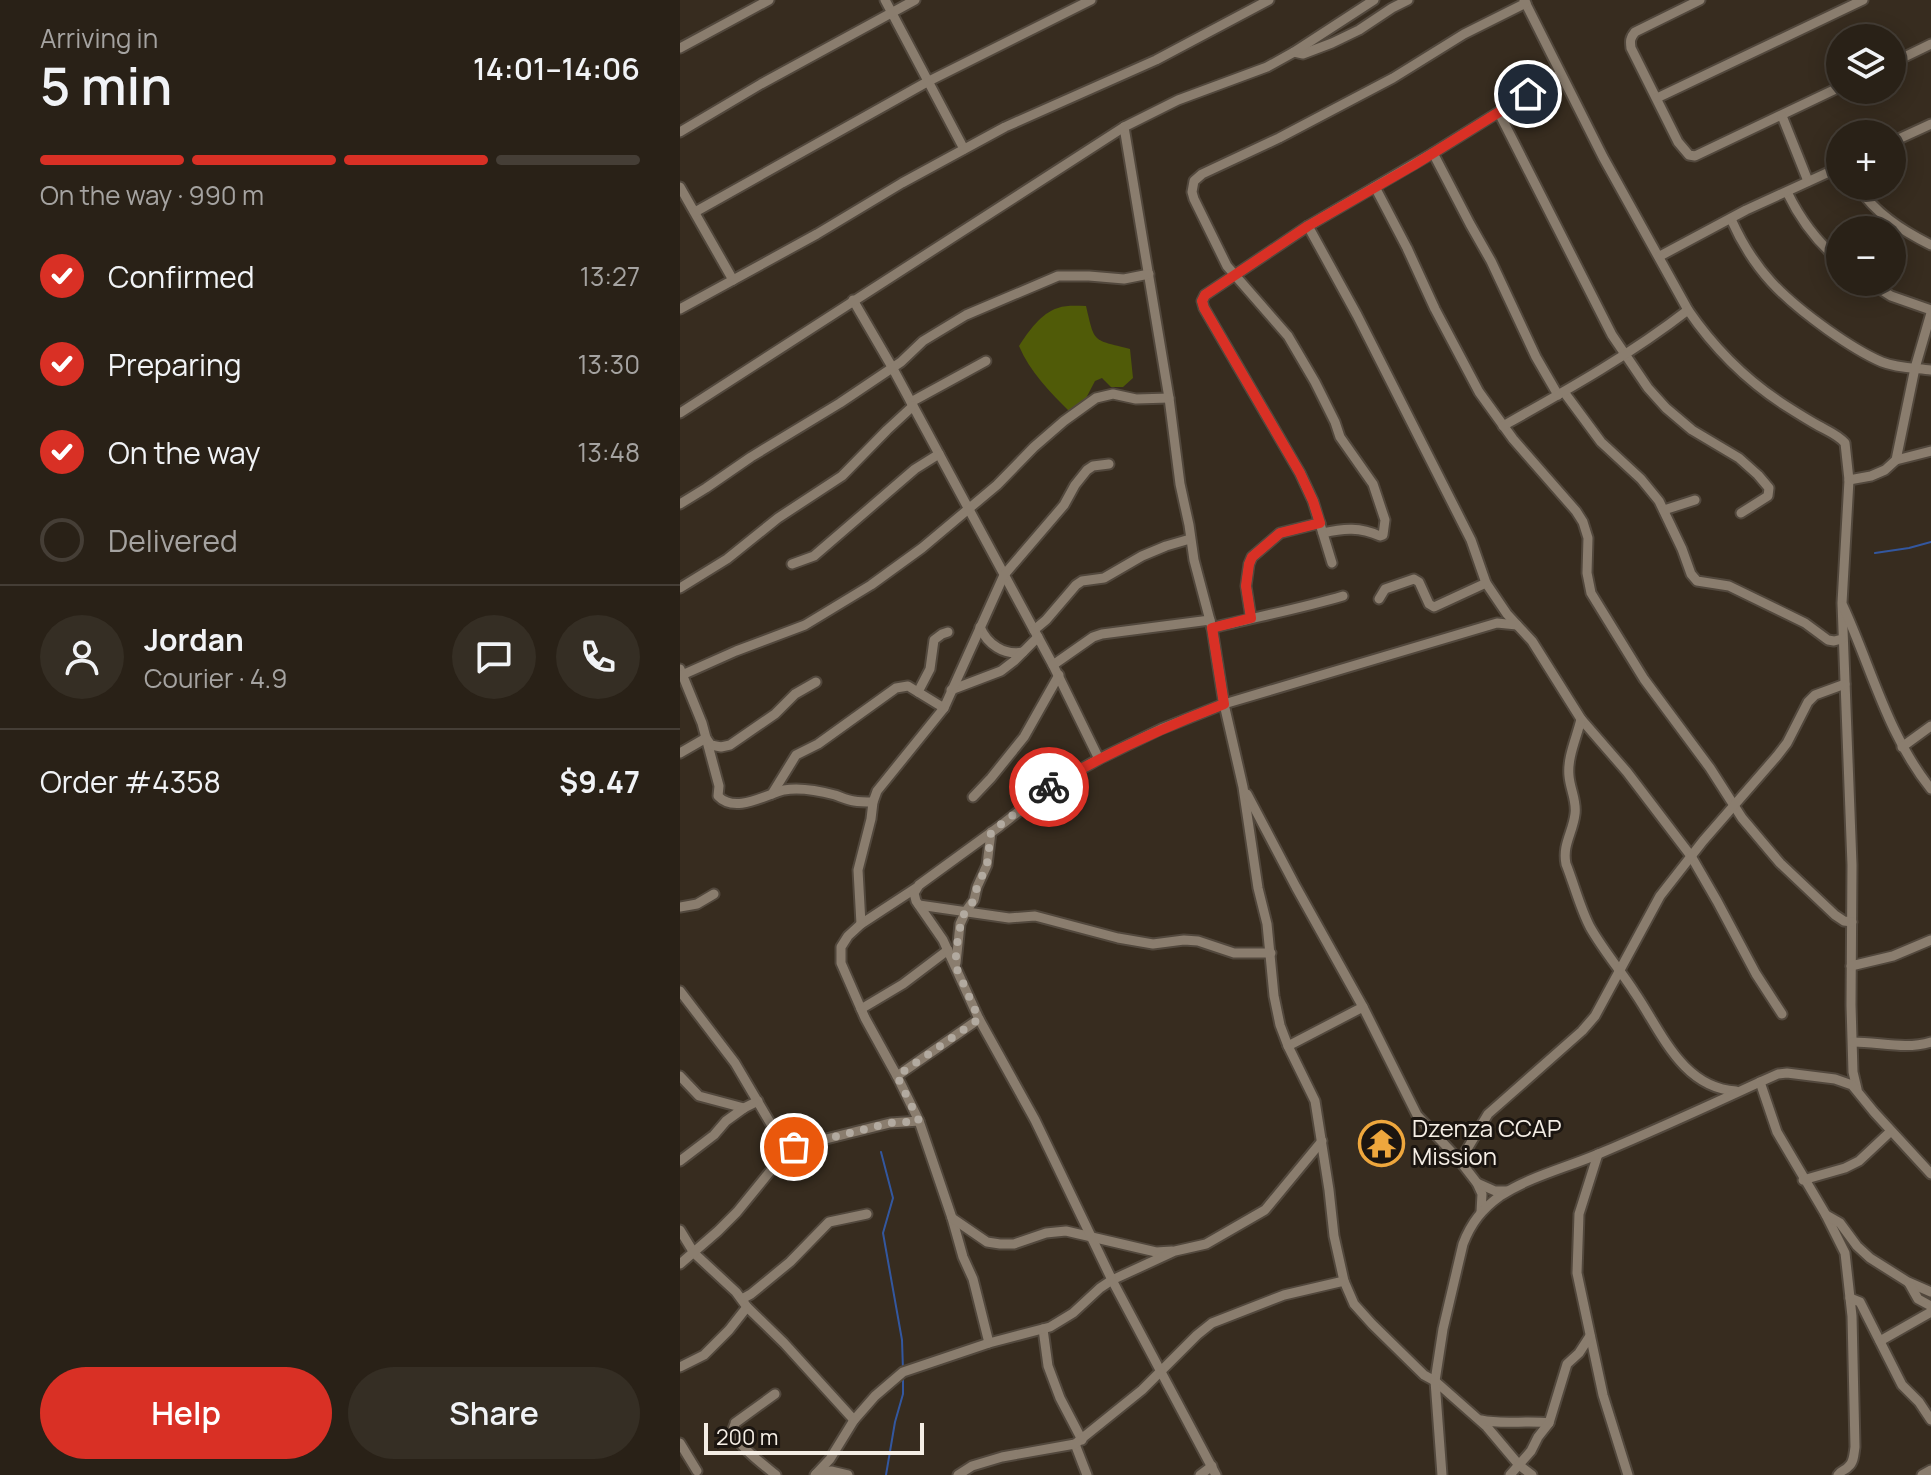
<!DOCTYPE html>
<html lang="en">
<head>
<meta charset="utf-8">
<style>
	:root { --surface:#292117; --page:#352e24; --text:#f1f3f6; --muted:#a5a3a1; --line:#453e36; --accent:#d93025 }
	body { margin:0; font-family:Manrope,sans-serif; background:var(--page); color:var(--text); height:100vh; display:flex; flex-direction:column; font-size:30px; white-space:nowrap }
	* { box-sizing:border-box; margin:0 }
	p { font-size:26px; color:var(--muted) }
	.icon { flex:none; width:44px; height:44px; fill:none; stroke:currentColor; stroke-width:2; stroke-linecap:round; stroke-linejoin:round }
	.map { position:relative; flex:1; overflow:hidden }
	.sheet { display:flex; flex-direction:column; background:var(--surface); width:680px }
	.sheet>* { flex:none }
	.fabs { position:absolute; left:1146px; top:24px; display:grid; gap:16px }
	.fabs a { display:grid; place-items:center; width:80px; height:80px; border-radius:50%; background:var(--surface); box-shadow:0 4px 20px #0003,0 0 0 2px var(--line); font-size:40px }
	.scale { position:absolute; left:24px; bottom:20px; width:220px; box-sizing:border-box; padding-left:8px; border:4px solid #f5eee5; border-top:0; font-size:22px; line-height:28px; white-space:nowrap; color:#f5eee5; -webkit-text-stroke:6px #1b1510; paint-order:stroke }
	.pin { position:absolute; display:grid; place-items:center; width:68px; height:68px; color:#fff; margin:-34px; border:4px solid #fff; border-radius:50%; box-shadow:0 2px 8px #0007 }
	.courier { position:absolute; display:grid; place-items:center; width:80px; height:80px; margin:-40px; border:6px solid #d93025; border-radius:50%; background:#fff; color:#222; box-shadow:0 2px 10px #0007 }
	.summary em { font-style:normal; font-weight:600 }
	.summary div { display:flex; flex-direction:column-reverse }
	.summary { display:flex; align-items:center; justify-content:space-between; height:136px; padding:0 40px }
	h1 { font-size:52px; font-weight:600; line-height:60px }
	.bar { display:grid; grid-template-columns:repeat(4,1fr); gap:12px 8px; align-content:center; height:96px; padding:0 40px }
	.bar i { height:10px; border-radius:6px; background:var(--line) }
	.bar .active { background:var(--accent) }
	.bar p { grid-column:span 4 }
	.line { display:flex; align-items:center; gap:20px; padding:0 40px; border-top:2px solid var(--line) }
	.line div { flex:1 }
	.round { display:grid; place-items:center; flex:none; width:84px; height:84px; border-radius:42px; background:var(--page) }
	ol { padding:0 40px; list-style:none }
	li { display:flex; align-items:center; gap:24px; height:88px }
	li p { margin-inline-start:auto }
	li .icon { padding:8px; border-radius:50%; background:var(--accent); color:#fff; stroke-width:4 }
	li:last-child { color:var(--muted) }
	li i { width:44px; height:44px; border:4px solid var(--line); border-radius:50% }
	.primary-button { display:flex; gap:16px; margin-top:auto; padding:16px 40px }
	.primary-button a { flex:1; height:92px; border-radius:48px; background:var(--accent); color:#fff; font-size:32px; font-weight:600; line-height:92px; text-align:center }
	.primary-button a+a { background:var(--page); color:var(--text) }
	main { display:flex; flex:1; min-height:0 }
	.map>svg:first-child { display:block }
</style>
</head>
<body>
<main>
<section class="sheet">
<div class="summary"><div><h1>5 min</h1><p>Arriving in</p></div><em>14:01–14:06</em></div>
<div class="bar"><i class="active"></i><i class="active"></i><i class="active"></i><i></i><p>On the way · 990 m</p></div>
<ol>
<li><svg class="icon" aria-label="check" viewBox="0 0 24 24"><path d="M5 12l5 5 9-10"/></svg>Confirmed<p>13:27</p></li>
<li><svg class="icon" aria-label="check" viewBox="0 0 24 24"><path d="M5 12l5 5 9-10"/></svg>Preparing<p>13:30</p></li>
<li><svg class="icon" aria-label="check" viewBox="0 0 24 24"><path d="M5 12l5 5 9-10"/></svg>On the way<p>13:48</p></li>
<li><i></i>Delivered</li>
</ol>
<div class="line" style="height:144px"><a class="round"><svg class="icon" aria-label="person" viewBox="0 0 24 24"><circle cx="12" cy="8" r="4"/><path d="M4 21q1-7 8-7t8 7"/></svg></a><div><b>Jordan</b><p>Courier · 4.9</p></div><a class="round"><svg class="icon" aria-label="chat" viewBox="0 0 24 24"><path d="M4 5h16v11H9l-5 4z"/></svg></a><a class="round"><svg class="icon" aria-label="phone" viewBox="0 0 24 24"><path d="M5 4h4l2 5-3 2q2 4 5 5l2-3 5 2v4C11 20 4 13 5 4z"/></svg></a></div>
<div class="line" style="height:104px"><div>Order #4358</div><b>$9.47</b></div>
<div class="primary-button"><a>Help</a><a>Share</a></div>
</section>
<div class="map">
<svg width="1251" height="1475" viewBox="0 0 1251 1475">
	<rect width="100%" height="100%" fill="#372c1f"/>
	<!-- forest -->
	<path fill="#505b08" d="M406,306C415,344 412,339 450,349L453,378L443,387H431L422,378L415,381L404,402L390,412C370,392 350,372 339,346C348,332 361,313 378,308C386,305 397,306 406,306Z"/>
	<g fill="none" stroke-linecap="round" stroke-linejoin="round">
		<!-- stream -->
		<g stroke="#33579f" stroke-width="2">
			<polyline points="1195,553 1229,548 1251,542"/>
			<polyline points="201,1152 213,1198 203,1233 222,1340 223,1370"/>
			<polyline points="206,1475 215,1422 223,1394 223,1376"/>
		</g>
		<defs>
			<g id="minor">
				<polyline points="205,0 284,149"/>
				<path d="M844,0L923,157L1008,310C1034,348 1067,381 1106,406C1117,413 1128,420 1139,426C1148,431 1158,435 1165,443L1169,480L1162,603L1172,865L1171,1005L1173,1072L1177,1089"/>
				<path d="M1020,0L955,32C950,38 950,41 951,48L998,142L1009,155L1015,156L1160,87"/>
				<polyline points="0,48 89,0"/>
				<polyline points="614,52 623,54 652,43 679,30 712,8 728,0"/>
				<polyline points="1212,63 1251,44"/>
				<polyline points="977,98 1183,0"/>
				<polyline points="819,113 932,335 968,388 986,408 1012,430 1059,458 1078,475 1089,488 1088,496 1061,513"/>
				<polyline points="1102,116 1128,181"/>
				<polyline points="444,127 489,398 500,484 509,525 514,560 532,628 544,704 563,787 578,888 587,924 594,996 600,1025 608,1046 635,1101 649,1190 654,1236 664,1281 674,1304 692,1324 744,1375 755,1381 807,1427 839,1465 852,1475"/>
				<polyline points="0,132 81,84 235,0"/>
				<polyline points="1212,142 1251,124"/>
				<polyline points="753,153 790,224 811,261 856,357 878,395"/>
				<path d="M1178,186C1194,213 1223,231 1251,245"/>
				<polyline points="0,187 53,280"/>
				<polyline points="695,187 727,248 755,309 799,392 833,439 896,511 903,522 908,538 907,573 911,593 964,679 1030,768 1062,818 1100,863 1155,915 1164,921 1172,922"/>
				<path d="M1107,192C1120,219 1137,242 1160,261"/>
				<polyline points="15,212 247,82 411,0"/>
				<path d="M1051,219C1074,271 1103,298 1148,330C1165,342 1183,354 1202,362C1217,368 1235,368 1251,370"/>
				<polyline points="628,226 677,315 791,540 806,583 827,614 852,641 901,719 947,772 1011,856 1037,901 1076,974 1102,1014"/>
				<polyline points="980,256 1066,210 1160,167"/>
				<polyline points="1189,282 1211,296 1251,310"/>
				<polyline points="173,300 212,367 373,665 419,759"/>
				<polyline points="0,309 137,234 222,183 325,127 476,60 589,0"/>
				<polyline points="884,392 921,442 961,479 979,501 1002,549 1011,574 1017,581 1049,586 1125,623 1148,640 1154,641 1162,639"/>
				<polyline points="231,402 306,361"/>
				<polyline points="0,413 444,127 498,100 587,67 614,52 694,0"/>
				<path d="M823,426C887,390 950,355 1008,310"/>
				<polyline points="1216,460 1235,368 1251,313"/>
				<polyline points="1169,480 1191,476 1205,470 1216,460 1251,451"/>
				<polyline points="0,504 26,488 71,457 160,403 221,362 243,341 286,315 378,276 409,276 444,279 469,274"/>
				<polyline points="984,510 1015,500"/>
				<path d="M643,533C664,528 680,527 700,536L703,535L705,520L693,484L660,437L655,422L635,382L608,336L547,266L514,199L512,192L514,181L522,174L599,138L713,78L784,34L846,3"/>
				<polyline points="652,563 633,501 620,473 524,308 522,301 525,295 628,226 753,153 880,74"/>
				<polyline points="112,564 134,556 235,469 259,454"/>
				<polyline points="0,588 47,559 98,518 162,476 207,430 233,406"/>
				<polyline points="699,599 705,589 734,579 739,582 749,604 754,607 806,583"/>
				<path d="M1163,606C1192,669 1207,734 1251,789"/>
				<polyline points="571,618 566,586 569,564 572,557 600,533 640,523"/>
				<path d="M300,627C307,644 324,656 343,652"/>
				<path d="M532,628C576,617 619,609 663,596"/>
				<polyline points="354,630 366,620 396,585 402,581 424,578 462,556 486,546 510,539"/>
				<polyline points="373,665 413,637 422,634 530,620"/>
				<path d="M0,669L22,723L39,786L38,796C55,814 85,795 104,790C120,787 140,791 155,795C161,797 167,800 174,801C180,802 187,802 193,802"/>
				<polyline points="0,676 56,651 125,625 191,585 242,548 317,485 354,447 384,421 416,398 433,394 456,399 489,398"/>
				<polyline points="271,690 321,671 334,661 358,637"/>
				<polyline points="238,692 250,669 254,640 262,634 268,632"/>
				<path d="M901,719C897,737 887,757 889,776C890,789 897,801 895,814C893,832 882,845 886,864C894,884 900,908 910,927C923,950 941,971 955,993C981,1031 1002,1088 1056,1091"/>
				<polyline points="1222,747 1251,726"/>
				<polyline points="0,753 26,738 31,745 41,747 50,745 95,714 115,694 136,682"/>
				<polyline points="92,794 116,755 138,744 216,688 228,686 264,708"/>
				<polyline points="567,794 616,887 683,1007 737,1115 780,1161 797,1183 802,1194 801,1212"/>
				<polyline points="293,797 311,778 344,737 379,675"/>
				<polyline points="236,888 181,924 168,936 161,947 161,963 185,1018 217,1076 239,1121 272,1218 283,1257 293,1279 309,1343"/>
				<polyline points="239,905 329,918 355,916 438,938 473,944 504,940 518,941 554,953 591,953"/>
				<polyline points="0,907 17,904 34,894"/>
				<polyline points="181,924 178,870 191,819 193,802 197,791 264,708 324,575 384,505 395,485 407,470 413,466 429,464"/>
				<polyline points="276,963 280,924 286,911 294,900 297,887 307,865 311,832"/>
				<polyline points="1171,966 1213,956 1251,940"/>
				<polyline points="0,991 55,1063 95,1131 114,1147"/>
				<polyline points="181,1009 223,984 268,950"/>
				<path d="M1173,1042C1200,1042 1225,1050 1251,1042"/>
				<polyline points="608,1046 683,1007"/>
				<polyline points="0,1076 19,1096 64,1108"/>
				<polyline points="217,1076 299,1019"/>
				<path d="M1080,1082L1097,1132L1146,1215L1165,1253L1172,1316L1175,1447C1174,1453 1174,1462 1169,1466C1165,1471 1161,1470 1158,1475"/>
				<polyline points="918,1154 899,1214 897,1273 923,1395 948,1475"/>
				<polyline points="0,1161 34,1135 46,1121 64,1108 78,1101"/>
				<polyline points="780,1161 808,1114 902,1031 915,1016 980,896 1023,841 1097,756 1107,743 1128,702 1135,695 1165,684"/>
				<polyline points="1123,1180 1165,1168 1179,1161 1211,1131"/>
				<polyline points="797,1183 815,1191 827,1191"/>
				<polyline points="1146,1215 1160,1223 1177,1246 1190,1258 1228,1282 1251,1292"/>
				<polyline points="272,1218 307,1242 320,1244 334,1244 366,1233 386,1231 476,1252 492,1251"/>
				<polyline points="0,1230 14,1253 56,1292 67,1307 104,1343 174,1420"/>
				<polyline points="0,1264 38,1231 57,1212 92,1169 114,1147 210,1123 239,1121"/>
				<polyline points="1229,1283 1238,1299 1251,1306"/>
				<polyline points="1170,1298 1180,1302 1222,1385 1239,1402 1251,1420"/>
				<polyline points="62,1299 71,1294 110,1262 149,1222 187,1214"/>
				<polyline points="363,1329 368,1366 380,1398 402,1440"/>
				<polyline points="1200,1341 1251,1312"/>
				<polyline points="0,1367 24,1355 49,1330 67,1307"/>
				<path d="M95,1394L55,1423C55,1425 53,1428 53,1430C54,1443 86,1467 96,1475"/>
				<path d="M801,1420C822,1425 847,1420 869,1423"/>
				<polyline points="0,1443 17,1471"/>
				<polyline points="395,1444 407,1475"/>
				<polyline points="136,1474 151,1471 168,1475"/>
				<polyline points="135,1475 150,1459 174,1420 195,1396 223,1372 309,1343 370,1327 393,1313 420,1288 432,1280 495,1251 526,1244 585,1210 642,1141"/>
				<polyline points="278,1475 292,1466 322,1457 395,1444 462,1390 517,1335 532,1323 604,1295 664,1281"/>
				<polyline points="520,1475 532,1466"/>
				<polyline points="536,1475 432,1280 355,1120 299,1019 263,940 236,901 234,893 239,885 320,826 371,786 419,759 481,729 544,704 817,623 837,625"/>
				<path d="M762,1475L755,1381L763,1329L783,1244C791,1223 802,1209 820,1196C849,1177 885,1168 916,1155C971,1132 1026,1107 1080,1082L1098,1074L1107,1073L1155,1079L1172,1085L1194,1112L1251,1174"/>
				<polyline points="830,1475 851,1451 858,1437 869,1423 887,1364 899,1353 910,1336"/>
				<polyline points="1242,1475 1251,1470"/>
			</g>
		</defs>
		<!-- minor casing -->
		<use href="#minor" stroke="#52483d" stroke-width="13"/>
		<!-- minor -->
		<use href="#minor" stroke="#8a7d6e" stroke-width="9"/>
	</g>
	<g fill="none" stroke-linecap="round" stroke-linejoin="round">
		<!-- done -->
		<polyline stroke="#b2aaa0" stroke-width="8" stroke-dasharray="0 14.4" points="114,1147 210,1123 239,1121 217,1076 299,1019 276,967 276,950 282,917 294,900 297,887 307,865 311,832 369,787"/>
		<!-- route -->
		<path stroke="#d93025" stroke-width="10" d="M369,787C425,754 484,727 544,704L532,628L571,618L566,586L569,564L572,557L600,533L640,523L633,501L620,473L524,308L522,301L525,295L628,226L734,165L848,94"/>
	</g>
	<!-- icons -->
	<defs>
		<symbol id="temple-ring" viewBox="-11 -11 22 22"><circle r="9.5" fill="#1b1510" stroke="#eea73d" stroke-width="1.5"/><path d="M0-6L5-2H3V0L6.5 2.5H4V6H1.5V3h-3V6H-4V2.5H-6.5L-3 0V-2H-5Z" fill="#eea73d"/></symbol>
	</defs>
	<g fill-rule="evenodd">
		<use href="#temple-ring" x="676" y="1118" width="51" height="51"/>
	</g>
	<g text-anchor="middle" stroke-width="6" stroke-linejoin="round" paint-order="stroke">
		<!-- poi labels -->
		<g font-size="24" fill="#f5eee5" stroke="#1b1510" text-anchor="start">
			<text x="732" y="1137">Dzenza CCAP<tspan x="732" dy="28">Mission</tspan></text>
		</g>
	</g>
</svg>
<div class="fabs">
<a><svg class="icon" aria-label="layers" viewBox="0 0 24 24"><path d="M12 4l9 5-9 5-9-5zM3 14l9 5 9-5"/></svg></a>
<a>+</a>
<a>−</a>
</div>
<div class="scale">200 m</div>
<div class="pin" style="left:114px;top:1147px;background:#ea580c"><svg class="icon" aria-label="bag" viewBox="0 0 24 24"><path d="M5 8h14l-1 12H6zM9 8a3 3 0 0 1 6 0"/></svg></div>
<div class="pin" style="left:848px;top:94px;background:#1f2937"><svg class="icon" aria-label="home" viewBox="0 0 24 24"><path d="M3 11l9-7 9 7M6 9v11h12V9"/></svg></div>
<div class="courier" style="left:369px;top:787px"><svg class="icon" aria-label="bike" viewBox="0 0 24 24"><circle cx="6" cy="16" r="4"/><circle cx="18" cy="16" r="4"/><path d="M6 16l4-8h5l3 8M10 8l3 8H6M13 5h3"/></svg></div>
</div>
</main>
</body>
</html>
